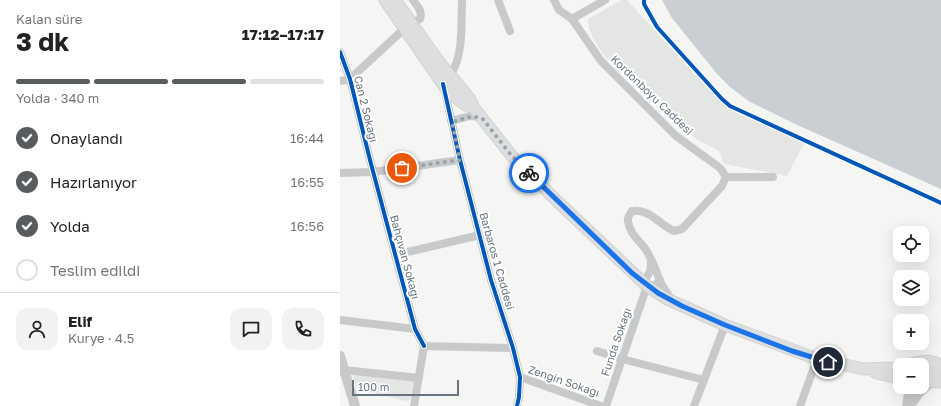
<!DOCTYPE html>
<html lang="tr">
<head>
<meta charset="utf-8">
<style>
	:root { --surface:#fff; --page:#f2f2f2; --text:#222; --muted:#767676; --line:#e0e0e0; --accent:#585c5f }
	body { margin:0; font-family:"Golos Text",sans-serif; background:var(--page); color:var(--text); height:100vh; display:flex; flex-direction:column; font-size:15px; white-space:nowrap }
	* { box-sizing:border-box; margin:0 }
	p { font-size:13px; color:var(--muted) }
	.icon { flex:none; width:22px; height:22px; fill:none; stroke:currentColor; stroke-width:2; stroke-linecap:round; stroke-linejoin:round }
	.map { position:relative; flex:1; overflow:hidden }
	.panel { display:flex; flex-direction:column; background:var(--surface); width:340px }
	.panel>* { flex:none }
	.controls { position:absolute; left:553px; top:226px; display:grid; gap:8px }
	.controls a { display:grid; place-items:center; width:36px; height:36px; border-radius:8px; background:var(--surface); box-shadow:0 4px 16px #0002; font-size:20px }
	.scale { position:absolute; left:12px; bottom:10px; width:107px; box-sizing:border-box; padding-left:4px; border:2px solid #687581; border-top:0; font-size:11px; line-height:14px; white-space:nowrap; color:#687581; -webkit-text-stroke:3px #fff; paint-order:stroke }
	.pin { position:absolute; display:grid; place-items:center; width:34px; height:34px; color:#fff; margin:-17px; border:2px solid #fff; border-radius:50%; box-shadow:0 1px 4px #0007 }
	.courier { position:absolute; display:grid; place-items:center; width:40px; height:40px; margin:-20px; border:3px solid #1a73e8; border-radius:50%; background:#fff; color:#222; box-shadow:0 1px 5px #0007 }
	.headline em { font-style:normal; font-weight:700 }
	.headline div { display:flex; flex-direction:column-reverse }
	.headline { display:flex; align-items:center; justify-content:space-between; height:68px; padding:0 16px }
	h1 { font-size:26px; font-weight:700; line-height:30px }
	.bar { display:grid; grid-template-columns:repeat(4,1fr); gap:6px 4px; align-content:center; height:48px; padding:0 16px }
	.bar i { height:5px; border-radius:3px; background:var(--line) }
	.bar .on { background:var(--accent) }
	.bar p { grid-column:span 4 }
	.line { display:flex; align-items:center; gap:10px; padding:0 16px; border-top:1px solid var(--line) }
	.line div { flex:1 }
	.round { display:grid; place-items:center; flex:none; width:42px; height:42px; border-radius:12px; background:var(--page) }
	ol { padding:0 16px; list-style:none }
	li { display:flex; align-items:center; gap:12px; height:44px }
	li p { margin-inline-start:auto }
	li .icon { padding:4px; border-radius:50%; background:var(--accent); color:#fff; stroke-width:4 }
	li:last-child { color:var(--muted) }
	li i { width:22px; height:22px; border:2px solid var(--line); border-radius:50% }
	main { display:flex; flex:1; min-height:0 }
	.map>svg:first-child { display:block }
</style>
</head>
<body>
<main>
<section class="panel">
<div class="headline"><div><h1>3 dk</h1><p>Kalan süre</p></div><em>17:12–17:17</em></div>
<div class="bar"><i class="on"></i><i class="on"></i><i class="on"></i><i></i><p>Yolda · 340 m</p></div>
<ol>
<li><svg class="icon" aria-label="check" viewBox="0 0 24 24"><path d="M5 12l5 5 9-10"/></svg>Onaylandı<p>16:44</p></li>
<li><svg class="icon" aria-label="check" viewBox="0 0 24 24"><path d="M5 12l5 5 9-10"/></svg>Hazırlanıyor<p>16:55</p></li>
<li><svg class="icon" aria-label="check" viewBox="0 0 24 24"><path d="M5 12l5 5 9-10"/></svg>Yolda<p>16:56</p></li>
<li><i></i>Teslim edildi</li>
</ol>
<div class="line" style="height:72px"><a class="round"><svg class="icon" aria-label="person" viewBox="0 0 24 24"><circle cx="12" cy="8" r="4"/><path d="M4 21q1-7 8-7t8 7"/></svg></a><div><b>Elif</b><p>Kurye · 4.5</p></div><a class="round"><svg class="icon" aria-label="chat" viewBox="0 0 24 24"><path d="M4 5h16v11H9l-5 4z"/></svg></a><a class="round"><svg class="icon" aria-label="phone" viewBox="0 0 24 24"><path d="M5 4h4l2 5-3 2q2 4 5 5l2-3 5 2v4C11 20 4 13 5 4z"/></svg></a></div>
</section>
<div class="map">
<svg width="601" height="406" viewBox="0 0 601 406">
	<rect width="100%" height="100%" fill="#f5f5f4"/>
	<!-- green -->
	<g fill="#e3e6e2">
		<path d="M282,0H287L358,78L392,111L464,143L447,176L384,164L379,151L358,140L332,122L282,73L280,74C269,60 247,38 248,19Z"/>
		<polygon points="13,375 74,381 70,400 66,401 26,391 18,393"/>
	</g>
	<!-- water -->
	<polygon fill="#c9cfd2" points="322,0 601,0 601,189 455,124 410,102 390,87 377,74 332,18"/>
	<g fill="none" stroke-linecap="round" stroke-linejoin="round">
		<defs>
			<g id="secondary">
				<polyline points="45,0 107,90 124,104 134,108"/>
				<polyline points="55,0 99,62 129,98 134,108 171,155 218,202 307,286 327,299 385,325 477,359 524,369 554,368 560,367"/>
				<path d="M568,365C580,361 590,359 601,366"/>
				<polyline points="536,373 560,378"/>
				<polyline points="582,381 601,382"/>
				<polyline points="591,382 597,368 596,363"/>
			</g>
		</defs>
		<!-- secondary casing -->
		<use href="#secondary" stroke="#d1d2d2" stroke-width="13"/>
		<!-- minor -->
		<g stroke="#c8c9ca" stroke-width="8">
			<polyline points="158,0 170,31"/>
			<polyline points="214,0 219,10 232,19 261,61 336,136 376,165 381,169 386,177"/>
			<polyline points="232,19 265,0"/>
			<path d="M72,23L80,19C83,11 77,6 73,0"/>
			<polyline points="0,52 10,79 30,160 75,329 84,346"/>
			<path d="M110,76C124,55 121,24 122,0"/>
			<polyline points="0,81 10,79 65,28"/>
			<polyline points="104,87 120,160 151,280 173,348 180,377 179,397 177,406"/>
			<polyline points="111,121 130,116 142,117"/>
			<polyline points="0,173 33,172 120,160"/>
			<polyline points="386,177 433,177"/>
			<polyline points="55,255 140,235"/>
			<path d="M302,282C309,276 312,270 311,260"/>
			<path d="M333,302C329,295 323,288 320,281C316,270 312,259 306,250C300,241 289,233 288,221C287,217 290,214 292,211C309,208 320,225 334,231L342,229L382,186L386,177"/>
			<polyline points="0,320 75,329"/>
			<polyline points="84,346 173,348"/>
			<polyline points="257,351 282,359 364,380"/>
			<polyline points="4,370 79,378"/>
			<polyline points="180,377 261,406"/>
			<polyline points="74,406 84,346"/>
			<polyline points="266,406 307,286 315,285 320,280"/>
			<polyline points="354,406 385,325"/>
			<polyline points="460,406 477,359"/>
		</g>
		<!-- tertiary -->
		<g stroke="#c8c9ca" stroke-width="10">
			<polyline points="0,356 15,406"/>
			<polyline points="567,406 570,387"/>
			<polyline points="570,406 578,394 591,382"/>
		</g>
		<!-- secondary -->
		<use href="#secondary" stroke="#dddedf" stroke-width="11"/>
		<defs>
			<g id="cycleway">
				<polyline points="304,0 304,4 317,27 382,99 390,106 601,203"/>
				<polyline points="0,52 10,79 30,160 75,329 84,346"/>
				<polyline points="103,84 120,160 151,280 173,348 180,377 179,397 177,406"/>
			</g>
		</defs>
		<!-- cycleway casing -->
		<use href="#cycleway" stroke="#fff" stroke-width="6"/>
		<!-- cycleway -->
		<use href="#cycleway" stroke="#0057b8" stroke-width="4"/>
	</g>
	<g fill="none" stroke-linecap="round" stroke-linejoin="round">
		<!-- done -->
		<path stroke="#99a2a9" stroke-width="4" stroke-dasharray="0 7.2" d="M62,168L120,160L112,122C123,119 130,115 142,118L171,155L189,173"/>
		<!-- route -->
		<polyline stroke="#1a73e8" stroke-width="5" points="189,173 292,273 318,293 342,306 385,325 452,351 488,362"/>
	</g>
	<g text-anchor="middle" stroke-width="4" stroke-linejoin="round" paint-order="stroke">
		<!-- street labels -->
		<g font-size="11" fill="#687581" stroke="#fff">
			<text transform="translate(312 95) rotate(44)" y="4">Kordonboyu Caddesi</text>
			<text transform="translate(26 109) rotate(76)" y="4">Can 2 Sokağı</text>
			<text transform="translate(65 257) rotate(75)" y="4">Bahçıvan Sokağı</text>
			<text transform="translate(157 261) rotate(74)" y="4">Barbaros 1 Caddesi</text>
			<text transform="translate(276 342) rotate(-71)" y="4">Funda Sokağı</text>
			<text transform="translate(224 381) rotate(19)" y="4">Zengin Sokağı</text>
		</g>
	</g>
</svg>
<div class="controls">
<a><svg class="icon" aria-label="locate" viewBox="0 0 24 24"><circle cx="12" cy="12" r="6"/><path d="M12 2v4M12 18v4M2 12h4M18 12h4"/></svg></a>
<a><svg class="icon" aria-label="layers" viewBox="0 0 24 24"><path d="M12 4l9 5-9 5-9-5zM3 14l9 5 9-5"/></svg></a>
<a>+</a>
<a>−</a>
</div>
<div class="scale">100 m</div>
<div class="pin" style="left:62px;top:168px;background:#ea580c"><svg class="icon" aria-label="bag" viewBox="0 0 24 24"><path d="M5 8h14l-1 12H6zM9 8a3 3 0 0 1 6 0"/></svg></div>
<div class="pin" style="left:488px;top:362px;background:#1f2937"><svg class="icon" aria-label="home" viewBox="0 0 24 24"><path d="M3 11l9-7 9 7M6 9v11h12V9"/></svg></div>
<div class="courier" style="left:189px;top:173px"><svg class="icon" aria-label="bike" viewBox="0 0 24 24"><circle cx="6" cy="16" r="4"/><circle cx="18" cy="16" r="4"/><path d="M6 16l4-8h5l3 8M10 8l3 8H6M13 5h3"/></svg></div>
</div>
</main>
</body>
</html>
